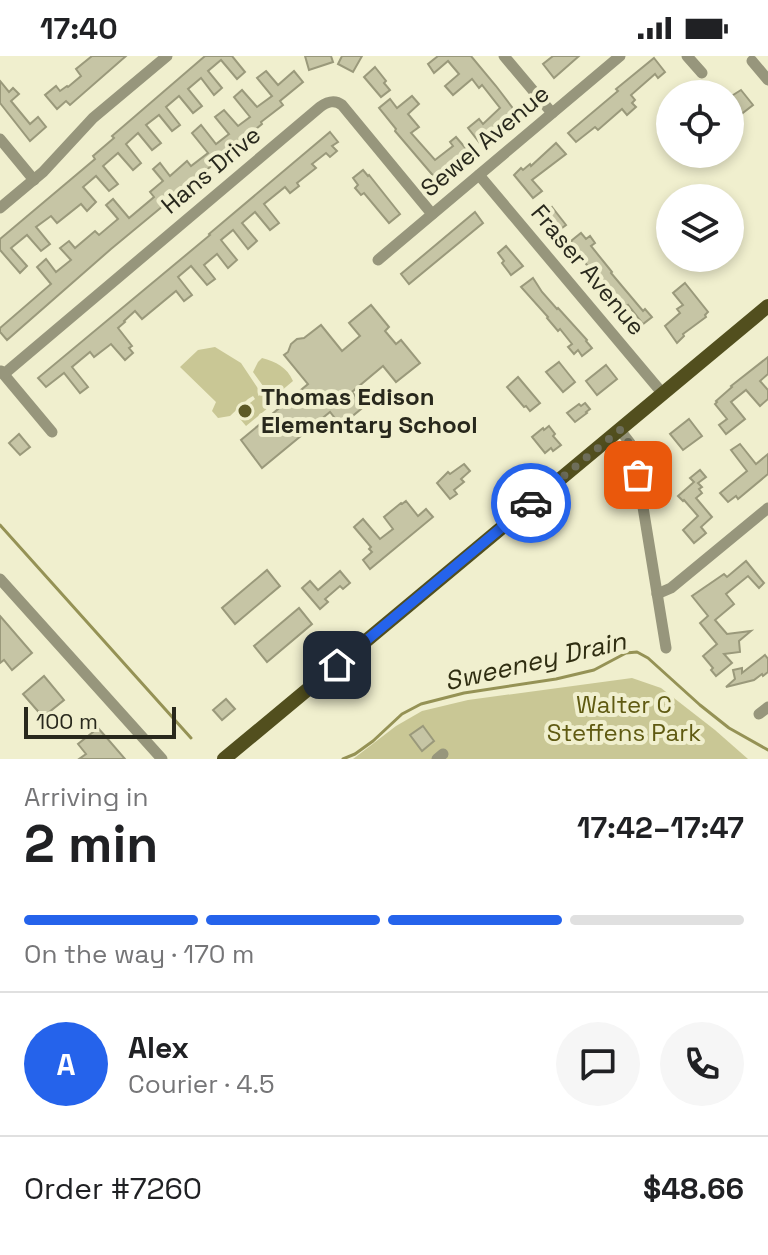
<!DOCTYPE html>
<html lang="en">
<head>
<meta charset="utf-8">
<style>
	:root { --surface:#fff; --page:#f6f6f6; --text:#202124; --muted:#757577; --line:#e0e0e0; --accent:#2563eb }
	body { margin:0; font-family:"Space Grotesk",sans-serif; background:var(--page); color:var(--text); height:100vh; display:flex; flex-direction:column; font-size:30px; white-space:nowrap }
	* { box-sizing:border-box; margin:0 }
	p { font-size:26px; color:var(--muted) }
	.icon { flex:none; width:44px; height:44px; fill:none; stroke:currentColor; stroke-width:2; stroke-linecap:round; stroke-linejoin:round }
	.map { position:relative; height:703px; overflow:hidden }
	.drawer { display:flex; flex-direction:column; background:var(--surface); flex:1 }
	.drawer>* { flex:none }
	.buttons { position:absolute; left:656px; top:24px; display:grid; gap:16px }
	.buttons a { display:grid; place-items:center; width:88px; height:88px; border-radius:50%; background:var(--surface); box-shadow:0 4px 12px #0003; font-size:40px }
	.scale { position:absolute; left:24px; bottom:20px; width:152px; box-sizing:border-box; padding-left:8px; border:4px solid #28281c; border-top:0; font-size:22px; line-height:28px; white-space:nowrap; color:#28281c; -webkit-text-stroke:6px #f0efce; paint-order:stroke }
	.pin { position:absolute; display:grid; place-items:center; width:68px; height:68px; color:#fff; margin:-34px; border-radius:16px; box-shadow:0 4px 12px #0006 }
	.courier { position:absolute; display:grid; place-items:center; width:80px; height:80px; margin:-40px; border:6px solid #2563eb; border-radius:50%; background:#fff; color:#222; box-shadow:0 2px 10px #0007 }
	.overview em { font-style:normal; font-weight:700 }
	.overview div { display:flex; flex-direction:column-reverse }
	.overview { display:flex; align-items:center; justify-content:space-between; height:136px; padding:0 24px }
	h1 { font-size:52px; font-weight:700; line-height:60px }
	.bar { display:grid; grid-template-columns:repeat(4,1fr); gap:12px 8px; align-content:center; height:96px; padding:0 24px }
	.bar i { height:10px; border-radius:6px; background:var(--line) }
	.bar .active { background:var(--accent) }
	.bar p { grid-column:span 4 }
	.line { display:flex; align-items:center; gap:20px; padding:0 24px; border-top:2px solid var(--line) }
	.line div { flex:1 }
	.round { display:grid; place-items:center; flex:none; width:84px; height:84px; border-radius:42px; background:var(--page) }
	.status { display:flex; justify-content:space-between; align-items:center; height:56px; padding:0 40px; background:var(--surface); direction:ltr }
	.status svg { height:22px; fill:currentColor }
	.map>svg:first-child { display:block }
</style>
</head>
<body>
<div class="status"><b>17:40</b><svg viewBox="0 0 49 12"><path d="M0 12V9h3v3zM5 12V6h3v6zM10 12V3h3v9zM15 12V0h3v12zM26 1h20v11H26zM47 4h2v5h-2z"/></svg></div>
<div class="map">
<svg width="768" height="703" viewBox="0 0 768 703">
	<rect width="100%" height="100%" fill="#f0efce"/>
	<!-- green -->
	<g fill="#c9c795">
		<path d="M215,291L241,307L259,334L258,340L266,334L253,316L258,306L262,302C276,306 287,311 293,325L274,341L270,339L275,346L246,370L236,358L255,343L253,340L248,343L230,360L218,362L212,355L216,346L180,311L198,294Z"/>
		<polygon points="632,622 661,632 715,674 748,703 353,703 396,670 422,655 468,644"/>
	</g>
	<g fill="none" stroke-linecap="round" stroke-linejoin="round">
		<!-- stream -->
		<g stroke="#959255" stroke-width="3">
			<polyline points="0,469 191,682"/>
			<polyline points="343,703 355,698 373,685 402,658 421,648 464,637 556,623 594,614 626,597 637,596 648,602 700,649 729,672 768,694"/>
		</g>
	</g>
	<!-- building -->
	<g fill="#c6c5a5" stroke="#9a997b" stroke-width="2">
		<polygon points="92,0 126,0 70,49 66,45 57,53 45,39 56,30 60,35 67,30 68,31 81,20 76,13"/>
		<polygon points="205,0 232,0 245,16 237,23 221,4 208,15 222,32 214,39 201,22 188,33 202,50 193,57 179,40 166,51 180,69 172,75 159,59 146,69 161,87 152,94 138,77 126,88 141,107 133,114 118,97 103,110 118,128 109,135 96,120 83,131 96,146 87,155 81,148 57,167 51,160 36,171 50,188 41,195 27,179 11,192 27,210 20,217 0,194 0,183 95,103 93,100 114,82 112,80"/>
		<polygon points="305,0 331,0 333,6 309,14"/>
		<polygon points="342,0 362,0 353,16 338,8"/>
		<polygon points="438,0 471,0 496,30 515,55 479,86 468,72 479,63 483,68 500,52 482,29 479,32 472,23 453,39 445,30 459,18 448,5 434,17 428,8"/>
		<polygon points="553,0 579,0 554,22 543,8"/>
		<polygon points="654,2 665,16 658,22 655,18 631,39 635,44 632,47 636,51 627,59 622,53 598,74 595,71 576,86 568,77 618,35 616,33"/>
		<polygon points="375,11 386,25 384,27 390,34 381,41 364,21"/>
		<polygon points="266,15 278,29 294,15 303,26 280,45 283,49 261,66 262,68 111,193 7,284 0,276 0,272 51,228 37,211 46,203 56,216 71,204 60,192 69,185 75,192 95,175 99,179 118,163 106,149 113,143 129,162 154,141 150,136 163,125 153,113 160,107 170,120 187,105 191,110 208,97 192,77 201,69 216,88 229,78 215,61 224,54 238,70 250,61 234,41 242,34 257,51 272,40 257,22"/>
		<polygon points="0,25 9,36 13,32 19,38 11,45 30,68 38,61 46,71 30,85 0,47"/>
		<polygon points="741,34 753,49 730,67 730,41"/>
		<polygon points="412,40 419,48 408,58 419,71 411,77 435,104 453,90 450,86 456,81 468,95 436,123 395,75 396,73 379,52 390,43 397,52"/>
		<polygon points="330,76 338,86 332,90 337,95 330,101 326,97 312,108 316,112 297,127 299,130 290,137 285,131 264,148 279,167 270,174 255,156 242,167 257,185 248,193 233,174 221,184 237,204 228,212 217,198 204,209 215,223 207,229 191,210 178,221 192,239 184,245 176,235 142,263 135,255 124,265 125,266 118,272 132,290 129,292 133,297 125,304 111,288 94,301 90,296 72,311 88,331 80,337 64,317 46,331 38,322 210,179 209,178"/>
		<polygon points="556,87 566,98 532,124 542,135 533,142 514,119 521,112 523,114 530,108 531,110"/>
		<polygon points="363,114 368,120 369,119 400,158 389,167 364,137 361,139 355,132 358,129 353,122"/>
		<polygon points="552,151 566,169 558,175 543,159"/>
		<polygon points="475,156 483,167 409,228 401,218"/>
		<polygon points="581,177 586,183 590,180 595,187 591,190 612,216 611,217 643,255 645,253 652,261 643,268 628,249 623,253 573,192 575,191 571,185"/>
		<polygon points="506,190 523,210 511,219 502,207 504,205 498,197"/>
		<polygon points="533,222 542,236 557,253 558,252 587,284 586,285 592,292 582,300 578,294 574,298 568,291 572,288 560,273 558,275 547,262 548,261 521,231"/>
		<polygon points="685,227 708,256 705,259 706,261 683,278 684,280 677,287 665,270 680,257 677,253 683,249 673,237"/>
		<polygon points="371,249 389,271 385,275 396,288 401,284 420,307 396,326 383,310 352,336 361,347 358,349 361,353 344,367 341,363 338,366 330,356 262,412 241,384 308,328 284,299 288,296 291,288 297,283 304,282 321,269 342,295 360,280 349,267"/>
		<polygon points="768,301 768,318 760,325 768,334 768,343 760,350 746,334 731,346 745,363 726,378 719,369 727,363 715,348 717,346 716,345 732,331 731,330"/>
		<polygon points="559,306 575,326 563,336 546,316"/>
		<polygon points="606,309 617,323 597,339 586,325"/>
		<polygon points="518,321 540,347 530,355 526,350 524,351 507,331"/>
		<polygon points="585,347 590,353 586,356 587,357 575,366 567,357 579,348 581,350"/>
		<polygon points="689,363 702,380 683,394 670,378"/>
		<polygon points="549,370 555,378 553,380 561,389 553,395 551,392 545,397 532,381 543,372 544,374"/>
		<polygon points="19,378 30,391 20,399 9,387"/>
		<polygon points="740,388 756,408 768,398 768,418 738,443 736,440 728,446 720,437 747,415 731,394"/>
		<polygon points="464,408 470,415 461,423 464,426 454,434 457,438 450,443 437,427 448,416 450,418"/>
		<polygon points="700,414 706,421 698,427 702,431 699,433 702,437 696,442 712,461 701,471 706,477 694,487 683,474 698,460 684,444 683,445 678,440 694,426 690,422"/>
		<polygon points="406,445 418,460 426,453 433,461 370,513 363,504 372,496 369,493 371,491 354,471 363,463 380,483 393,473 384,461 401,447 402,448"/>
		<polygon points="746,505 764,527 759,532 748,520 726,538 734,548 715,564 727,578 751,575 739,585 740,596 724,598 732,607 716,620 711,614 713,612 703,600 717,588 700,567 708,560 692,540 724,518 727,521"/>
		<polygon points="267,514 280,530 235,568 222,552"/>
		<polygon points="340,515 350,527 343,533 340,530 325,543 328,546 320,553 302,532 310,525 318,534"/>
		<polygon points="299,552 312,568 267,606 254,590"/>
		<polygon points="0,560 32,597 12,614 4,604 0,607"/>
		<polygon points="765,599 768,603 768,616 763,620 762,618 754,624 726,631 735,623 733,614 742,612 742,617"/>
		<polygon points="44,620 64,644 43,661 23,638"/>
		<polygon points="226,643 235,653 222,664 213,654"/>
		<polygon points="423,670 434,685 422,695 410,679"/>
		<polygon points="98,672 106,681 125,703 79,703 86,698 78,688"/>
	</g>
	<g fill="none" stroke-linecap="round" stroke-linejoin="round">
		<!-- minor -->
		<g stroke="#97967c" stroke-width="11">
			<polyline points="504,0 552,57"/>
			<polyline points="687,0 702,17"/>
			<polyline points="752,5 768,24"/>
			<polyline points="0,83 34,124"/>
			<polyline points="479,119 663,338"/>
			<polyline points="0,152 43,116 93,62 167,0"/>
			<polyline points="378,204 620,0"/>
			<polyline points="1,315 52,376"/>
			<path d="M4,318L320,51C327,46 334,43 342,49L432,158"/>
			<polyline points="620,374 630,387 634,396 666,592"/>
			<polyline points="0,523 162,703"/>
			<polyline points="657,538 671,532 768,452"/>
			<polyline points="759,658 768,651"/>
			<polyline points="437,703 443,698"/>
		</g>
		<!-- major -->
		<polyline stroke="#524f1e" stroke-width="14" points="224,703 768,250"/>
	</g>
	<g fill="none" stroke-linecap="round" stroke-linejoin="round">
		<!-- done -->
		<path stroke="#6e6e5a" stroke-width="8" stroke-dasharray="0 14.4" d="M531,447L620,374C632,389 635,401 638,419"/>
		<!-- route -->
		<polyline stroke="#2563eb" stroke-width="10" points="337,609 531,447"/>
	</g>
	<!-- markers -->
	<circle fill="#5d5a27" stroke="#f0efce" stroke-width="3" cx="245" cy="355" r="8"/>
	<g text-anchor="middle" stroke-width="8" stroke-linejoin="round" paint-order="stroke">
		<!-- street labels -->
		<g font-size="24" fill="#28281c" stroke="#f0efce">
			<text transform="translate(485 85) rotate(-40)" y="8">Sewel Avenue</text>
			<text transform="translate(211 114) rotate(-40)" y="8">Hans Drive</text>
			<text transform="translate(588 214) rotate(50)" y="8">Fraser Avenue</text>
		</g>
		<!-- poi labels -->
		<g font-size="24" font-weight="bold" fill="#28281c" stroke="#f0efce" text-anchor="start">
			<text x="261" y="349">Thomas Edison<tspan x="261" dy="28">Elementary School</tspan></text>
		</g>
		<!-- park labels -->
		<g font-size="24" fill="#5f5a12" stroke="#f0efce">
			<text x="624" y="657">Walter C<tspan x="624" dy="28">Steffens Park</tspan></text>
		</g>
		<!-- water labels -->
		<g font-size="26" font-style="italic" fill="#2f2d11" stroke="#f0efce">
			<text transform="translate(535 605) rotate(-13)" y="9">Sweeney Drain</text>
		</g>
	</g>
</svg>
<div class="buttons">
<a><svg class="icon" aria-label="locate" viewBox="0 0 24 24"><circle cx="12" cy="12" r="6"/><path d="M12 2v4M12 18v4M2 12h4M18 12h4"/></svg></a>
<a><svg class="icon" aria-label="layers" viewBox="0 0 24 24"><path d="M12 4l9 5-9 5-9-5zM3 14l9 5 9-5"/></svg></a>
</div>
<div class="scale">100 m</div>
<div class="pin" style="left:638px;top:419px;background:#ea580c"><svg class="icon" aria-label="bag" viewBox="0 0 24 24"><path d="M5 8h14l-1 12H6zM9 8a3 3 0 0 1 6 0"/></svg></div>
<div class="pin" style="left:337px;top:609px;background:#1f2937"><svg class="icon" aria-label="home" viewBox="0 0 24 24"><path d="M3 11l9-7 9 7M6 9v11h12V9"/></svg></div>
<div class="courier" style="left:531px;top:447px"><svg class="icon" aria-label="car" viewBox="0 0 24 24"><path d="M5 17H2v-5l4-1 3-4h7l3 4 3 1v5h-3M9 17h6M6 11h13"/><circle cx="7" cy="17" r="2"/><circle cx="17" cy="17" r="2"/></svg></div>
</div>
<section class="drawer">
<div class="overview"><div><h1>2 min</h1><p>Arriving in</p></div><em>17:42–17:47</em></div>
<div class="bar"><i class="active"></i><i class="active"></i><i class="active"></i><i></i><p>On the way · 170 m</p></div>
<div class="line" style="height:144px"><b class="round" style="background:var(--accent);color:#fff">A</b><div><b>Alex</b><p>Courier · 4.5</p></div><a class="round"><svg class="icon" aria-label="chat" viewBox="0 0 24 24"><path d="M4 5h16v11H9l-5 4z"/></svg></a><a class="round"><svg class="icon" aria-label="phone" viewBox="0 0 24 24"><path d="M5 4h4l2 5-3 2q2 4 5 5l2-3 5 2v4C11 20 4 13 5 4z"/></svg></a></div>
<div class="line" style="height:104px"><div>Order #7260</div><b>$48.66</b></div>
</section>
</body>
</html>
